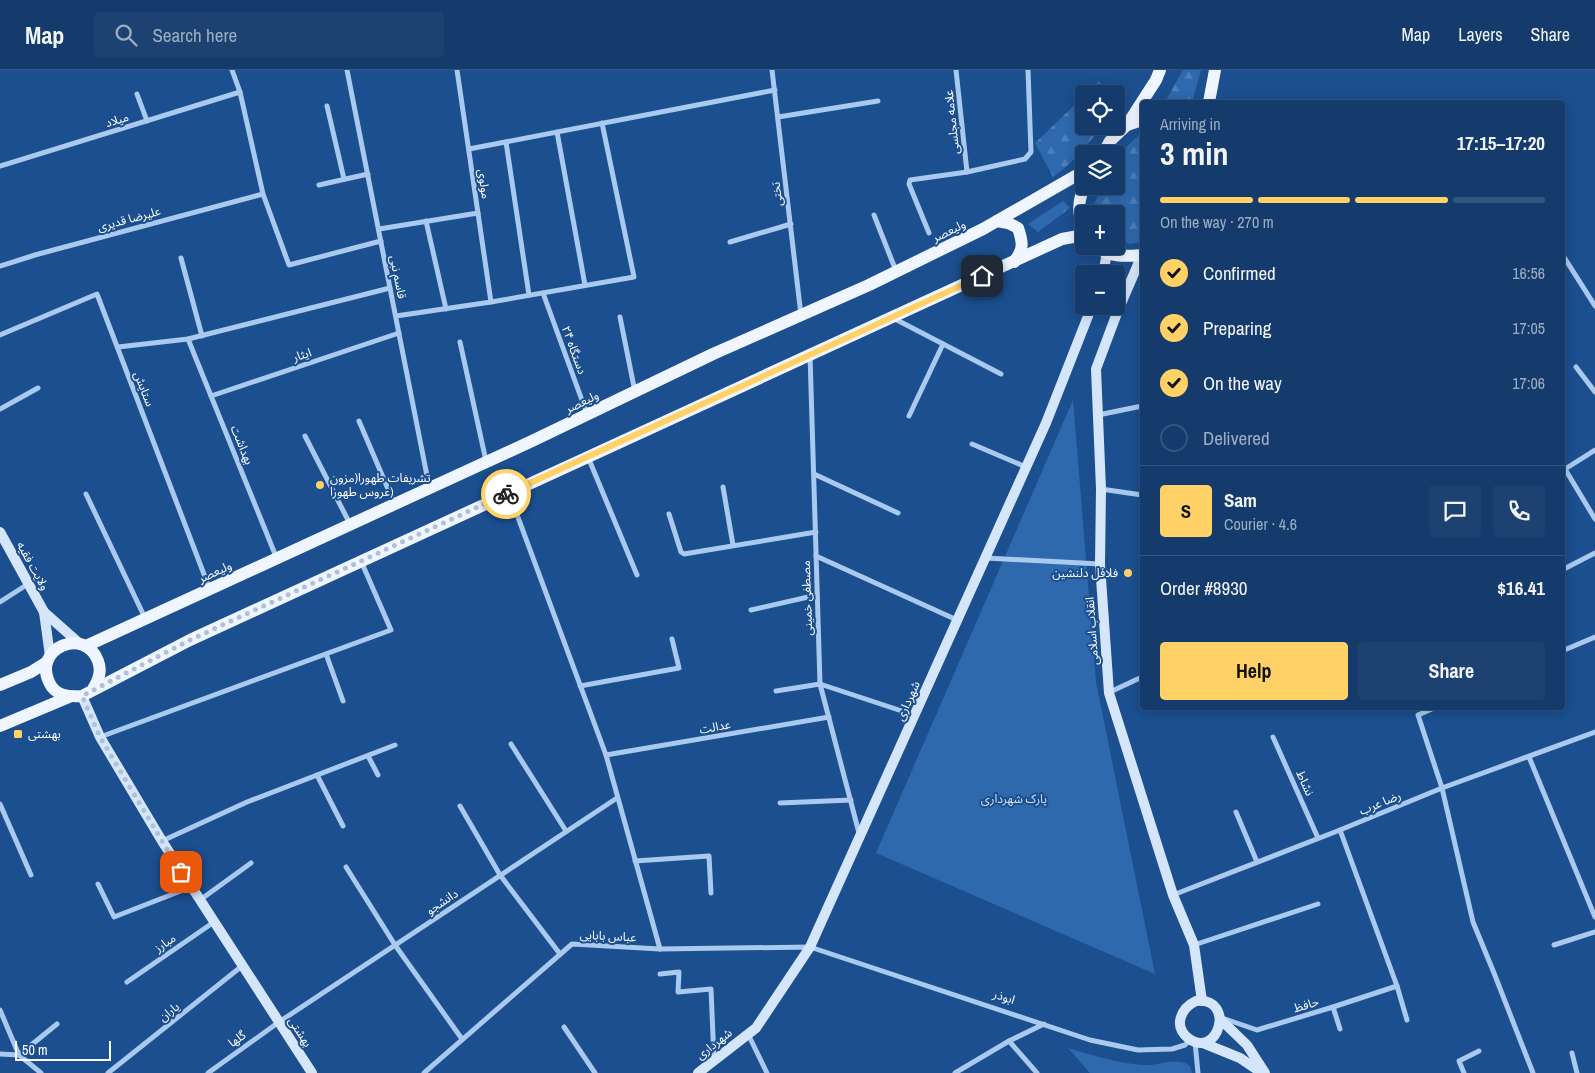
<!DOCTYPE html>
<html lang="en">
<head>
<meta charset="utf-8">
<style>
	:root { --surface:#143b6b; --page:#1d4271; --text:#f1f3f6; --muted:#9dadc1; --line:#33557e; --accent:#ffd166 }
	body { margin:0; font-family:"Archivo Narrow","Noto Sans Arabic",sans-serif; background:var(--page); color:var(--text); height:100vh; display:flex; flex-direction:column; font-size:19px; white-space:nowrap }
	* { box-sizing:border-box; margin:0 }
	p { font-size:16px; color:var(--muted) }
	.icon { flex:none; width:28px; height:28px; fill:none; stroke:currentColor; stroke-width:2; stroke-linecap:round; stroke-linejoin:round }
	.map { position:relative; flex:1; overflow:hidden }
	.panel { position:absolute; left:1140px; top:30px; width:425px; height:610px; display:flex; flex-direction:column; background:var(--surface); border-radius:5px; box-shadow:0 2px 12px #0003,0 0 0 1px var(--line) }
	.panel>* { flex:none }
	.controls { position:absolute; left:1075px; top:15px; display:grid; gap:10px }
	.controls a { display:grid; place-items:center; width:50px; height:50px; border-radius:5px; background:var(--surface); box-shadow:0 2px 12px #0003,0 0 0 1px var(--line); font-size:25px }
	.scale { position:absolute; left:15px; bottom:12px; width:96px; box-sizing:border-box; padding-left:5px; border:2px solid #fff; border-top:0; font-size:14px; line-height:18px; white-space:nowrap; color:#fff; -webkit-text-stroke:4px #1b4f8f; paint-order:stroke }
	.pin { position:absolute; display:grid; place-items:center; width:42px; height:42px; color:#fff; margin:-21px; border-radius:10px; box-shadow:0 2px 8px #0006 }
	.courier { position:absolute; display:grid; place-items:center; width:50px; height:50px; margin:-25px; border:4px solid #ffd166; border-radius:50%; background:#fff; color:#222; box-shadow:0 1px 6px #0007 }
	.headline em { font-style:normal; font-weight:800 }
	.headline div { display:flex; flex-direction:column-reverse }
	.headline { display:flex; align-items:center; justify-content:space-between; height:85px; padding:0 20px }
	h1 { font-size:32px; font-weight:800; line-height:38px }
	.bar { display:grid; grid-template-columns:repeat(4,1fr); gap:8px 5px; align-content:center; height:60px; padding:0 20px }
	.bar i { height:6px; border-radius:4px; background:var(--line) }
	.bar .on { background:var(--accent) }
	.bar p { grid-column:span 4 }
	.line { display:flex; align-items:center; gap:12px; padding:0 20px; border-top:1px solid var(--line) }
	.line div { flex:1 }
	.round { display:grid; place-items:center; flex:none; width:52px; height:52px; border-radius:5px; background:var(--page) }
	ol { padding:0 20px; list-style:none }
	li { display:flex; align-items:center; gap:15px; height:55px }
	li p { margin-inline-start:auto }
	li .icon { padding:5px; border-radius:50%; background:var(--accent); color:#111; stroke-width:4 }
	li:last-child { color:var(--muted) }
	li i { width:28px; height:28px; border:2px solid var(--line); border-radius:50% }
	.cta { display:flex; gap:10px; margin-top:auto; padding:10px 20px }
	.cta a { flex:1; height:58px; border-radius:5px; background:var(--accent); color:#111; font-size:20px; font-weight:800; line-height:58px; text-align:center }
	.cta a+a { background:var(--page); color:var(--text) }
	header { display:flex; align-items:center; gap:30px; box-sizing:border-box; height:70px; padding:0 25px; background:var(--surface); border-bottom:1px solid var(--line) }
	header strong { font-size:24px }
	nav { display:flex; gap:28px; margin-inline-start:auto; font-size:18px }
	.search { width:350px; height:45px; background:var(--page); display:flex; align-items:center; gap:12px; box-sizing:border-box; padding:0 18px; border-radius:5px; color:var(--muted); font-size:19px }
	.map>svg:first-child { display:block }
</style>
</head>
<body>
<header>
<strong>Map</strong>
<div class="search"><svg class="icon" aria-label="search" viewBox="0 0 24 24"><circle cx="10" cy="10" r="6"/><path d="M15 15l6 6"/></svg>Search here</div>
<nav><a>Map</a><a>Layers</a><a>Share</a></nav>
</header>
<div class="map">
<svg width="1595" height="1003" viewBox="0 0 1595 1003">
	<defs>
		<pattern id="forest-firs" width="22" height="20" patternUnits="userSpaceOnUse" patternTransform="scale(1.25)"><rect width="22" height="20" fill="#2e69ad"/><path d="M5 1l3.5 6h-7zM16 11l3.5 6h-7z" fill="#4d80b9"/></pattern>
	</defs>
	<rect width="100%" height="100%" fill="#1b4f8f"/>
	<!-- green -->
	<g fill="#2e69ad">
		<polygon points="1073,330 1096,612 1155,904 876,783"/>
		<path d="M1068,978C1093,985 1119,994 1145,995C1160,996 1177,986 1190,996L1192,1003H1090Z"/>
	</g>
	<!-- forest -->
	<g fill="url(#forest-firs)">
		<polygon points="1183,0 1201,0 1192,32 1165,32"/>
		<polygon points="1099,11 1108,24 1086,24"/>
		<path d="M1084,26V56H1102C1088,75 1073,93 1053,107L1035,73Z"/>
		<polygon points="1141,63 1142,63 1142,172 1129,174 1116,169 1116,144 1090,144 1102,116 1116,116 1116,87"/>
		<polygon points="1063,131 1070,138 1038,162 1028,154"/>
	</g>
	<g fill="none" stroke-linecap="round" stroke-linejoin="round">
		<!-- street -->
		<g stroke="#a9c9ee" stroke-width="5">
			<polyline points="232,0 240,22 263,124 289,195 381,171"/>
			<polyline points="347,0 429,416"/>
			<polyline points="457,0 491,232"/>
			<polyline points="772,0 801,245"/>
			<polyline points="956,0 967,102"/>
			<polyline points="137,24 147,51"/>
			<polyline points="327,36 344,109"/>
			<polyline points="778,47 878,31"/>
			<polyline points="557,62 585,215"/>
			<polyline points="506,72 529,225"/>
			<polyline points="469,79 775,20"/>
			<polyline points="0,96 240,22"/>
			<polyline points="319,115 368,104"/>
			<polyline points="874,145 896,201"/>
			<polyline points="426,151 446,239"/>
			<polyline points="379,159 478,143"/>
			<polyline points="929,163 909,114 910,110 967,102 1025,89 1031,82 1028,0"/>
			<polyline points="730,172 791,154"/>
			<polyline points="1562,184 1595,236"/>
			<polyline points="181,188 202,266"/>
			<polyline points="0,196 35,185 263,124"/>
			<polyline points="543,223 587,344"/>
			<polyline points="396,246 491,232 634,207 602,53"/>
			<polyline points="620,247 635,322"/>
			<polyline points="893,248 1001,304"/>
			<polyline points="0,265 97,224 210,520"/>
			<polyline points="188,269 277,489"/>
			<polyline points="460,272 486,391"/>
			<polyline points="118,277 188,269 390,218"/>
			<polyline points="810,285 820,614 859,763"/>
			<polyline points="1576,297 1595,322"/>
			<polyline points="211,326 399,263"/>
			<polyline points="0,339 38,318"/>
			<polyline points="1098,345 1142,336"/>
			<polyline points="909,346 943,274"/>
			<polyline points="359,351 394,433"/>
			<polyline points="305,366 350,454"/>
			<polyline points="972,374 1026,397"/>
			<polyline points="588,387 637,505"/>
			<polyline points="1562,394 1595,449"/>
			<polyline points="1562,401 1595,380"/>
			<polyline points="814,404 898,443"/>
			<polyline points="723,417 733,475"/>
			<polyline points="1101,419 1142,425"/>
			<polyline points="509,423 606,685 660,879"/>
			<polyline points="86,424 145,548"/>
			<polyline points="669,444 681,482 684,484 816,462"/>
			<polyline points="816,486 957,550"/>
			<polyline points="986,488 1100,494"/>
			<polyline points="1562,500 1595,483"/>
			<polyline points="0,532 28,514"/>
			<polyline points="751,540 817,525"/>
			<polyline points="1562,581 1595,567"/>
			<polyline points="326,584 343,631"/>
			<polyline points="580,616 679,598 672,569"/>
			<polyline points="776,621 820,614 914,645"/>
			<polyline points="1110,622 1142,607"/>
			<polyline points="1434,638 1418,645 1442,718 1473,852 1494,903 1533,1003"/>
			<polyline points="100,667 391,560 361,491"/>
			<polyline points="1273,667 1318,768"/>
			<polyline points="511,674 566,761"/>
			<polyline points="606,685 829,647"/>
			<polyline points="368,686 378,705"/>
			<polyline points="1529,687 1595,847"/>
			<polyline points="317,705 343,756"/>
			<polyline points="780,733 851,730"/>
			<polyline points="0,734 31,805"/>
			<polyline points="460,736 500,805 560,884"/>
			<polyline points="1236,742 1257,792"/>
			<polyline points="1340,760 1397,916 1407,950"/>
			<polyline points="162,771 247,732 395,675"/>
			<polyline points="635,791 709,786 711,823"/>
			<polyline points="346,797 395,875 462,969"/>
			<polyline points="98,814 114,847 191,817"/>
			<polyline points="1173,825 1340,760 1442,718 1595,662"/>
			<polyline points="200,830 251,793"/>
			<polyline points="1194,875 1318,834"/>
			<polyline points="1554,875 1595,862"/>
			<polyline points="660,904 679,902 678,922 711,919 714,990"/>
			<polyline points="127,912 214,852"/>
			<polyline points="1333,937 1340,959"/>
			<polyline points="0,940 19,985 57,954"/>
			<polyline points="1222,948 1257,960 1333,937 1397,916"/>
			<polyline points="564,957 595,1003"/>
			<polyline points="748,964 767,1003"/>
			<polyline points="1009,971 1037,1003"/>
			<polyline points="1195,972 1198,1003"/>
			<polyline points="1572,983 1577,1003"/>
			<polyline points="0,984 19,985 41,1003"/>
			<polyline points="108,1003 242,896"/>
			<polyline points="208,1003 279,952 617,728"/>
			<polyline points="424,1003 572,874 660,879 810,877 1090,970 1138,980 1172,979 1185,975 1190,970"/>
			<polyline points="955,1003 1009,971 1044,954"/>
			<polyline points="1464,1003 1459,991 1479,981"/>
		</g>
		<!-- secondary -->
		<g stroke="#d6e6fa" stroke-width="10">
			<polyline points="1142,185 1117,243 1096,299 1101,419 1100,494 1109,623 1173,825 1194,875 1202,931"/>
			<polyline points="1103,204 1107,183"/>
			<polyline points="0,462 44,542 79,573"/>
			<polyline points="44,542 50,586"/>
			<polyline points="82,626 100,667 162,771 312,1003"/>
			<path d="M1196,931C1237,927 1218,991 1188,968C1173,956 1181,938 1196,931Z"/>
			<polyline points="1220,949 1247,975 1265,1003"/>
			<polyline points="1203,973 1240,988 1262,1003"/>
			<polyline points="698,1003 756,958 810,877 1046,353 1092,236"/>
		</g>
		<!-- primary -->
		<g stroke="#f0f6ff" stroke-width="12">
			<polyline points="1209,32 1215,0"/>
			<polyline points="1127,55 1156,10 1160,0"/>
			<polyline points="1103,84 1110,71 1127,55 1142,50"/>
			<path d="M997,151L1008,153L1018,158C1023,173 1024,179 1014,192"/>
			<path d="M1084,159C1078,144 1077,131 1085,116"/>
			<path d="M1096,176C1109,188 1127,186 1142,185"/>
			<polyline points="86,576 532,371 713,284 869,215 983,159 1084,101"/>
			<polyline points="0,615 31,602 47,592"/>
			<path d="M93,619C99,610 102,601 98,591C85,556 33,578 49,612C55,626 69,627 82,626L190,570L1062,169L1084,165"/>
			<polyline points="0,656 69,627"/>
		</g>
	</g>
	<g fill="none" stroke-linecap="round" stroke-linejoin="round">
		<!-- done -->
		<polyline stroke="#afc1d8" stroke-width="5" stroke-dasharray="0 9" points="181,802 162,771 100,667 82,626 190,570 506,424"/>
		<!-- route -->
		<polyline stroke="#ffd166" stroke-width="6" points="506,424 982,206"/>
	</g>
	<!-- markers -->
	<g fill="#ffd166" stroke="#1b4f8f" stroke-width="2">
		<circle cx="320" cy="415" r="5"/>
		<circle cx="1128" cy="503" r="5"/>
		<rect x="13" y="659" width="10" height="10" rx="2.5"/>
	</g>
	<g text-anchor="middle" stroke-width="4" stroke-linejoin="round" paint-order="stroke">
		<!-- street labels -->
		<g font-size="12" fill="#fff" stroke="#1b4f8f">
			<text transform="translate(117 50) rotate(-17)" y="4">میلاد</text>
			<text transform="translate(952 52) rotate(-96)" y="4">علامه مجلسی</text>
			<text transform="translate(484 114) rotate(82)" y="4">مولوی</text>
			<text transform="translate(777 124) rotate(-97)" y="4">تختی</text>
			<text transform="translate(129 149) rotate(-15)" y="4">علیرضا قدیری</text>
			<text transform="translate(949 161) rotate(-26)" y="4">ولیعصر</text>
			<text transform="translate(398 207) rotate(79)" y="4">قاسم نبی</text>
			<text transform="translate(574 280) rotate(70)" y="4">۲۴ دستگاه</text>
			<text transform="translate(302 285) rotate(-18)" y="4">ایثار</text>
			<text transform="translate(144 319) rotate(69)" y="4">ستایش</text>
			<text transform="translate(582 332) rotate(-26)" y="4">ولیعصر</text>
			<text transform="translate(242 375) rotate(68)" y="4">بهداشت</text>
			<text transform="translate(33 496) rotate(61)" y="4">ولایت فقیه</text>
			<text transform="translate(215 502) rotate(-25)" y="4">ولیعصر</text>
			<text transform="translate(807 528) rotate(-92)" y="4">مصطفی خمینی</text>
			<text transform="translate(1092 561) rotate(-94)" y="4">انقلاب اسلامی</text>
			<text transform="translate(908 631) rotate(-66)" y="4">شهرداری</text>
			<text transform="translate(715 657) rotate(-10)" y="4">عدالت</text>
			<text transform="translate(1305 713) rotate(66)" y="4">نشاط</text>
			<text transform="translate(1380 733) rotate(-22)" y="4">رضا عرب</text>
			<text transform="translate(442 832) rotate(-34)" y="4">دانشجو</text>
			<text transform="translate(608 866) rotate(3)" y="4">عباس بابایی</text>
			<text transform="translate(165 873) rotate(-35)" y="4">مبارز</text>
			<text transform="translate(1004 927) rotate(18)" y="4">ابوذر</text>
			<text transform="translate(1306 935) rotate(-17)" y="4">حافظ</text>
			<text transform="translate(169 942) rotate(-39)" y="4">یاران</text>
			<text transform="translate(300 962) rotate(57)" y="4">بهشتی</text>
			<text transform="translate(237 969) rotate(-36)" y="4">گلها</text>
			<text transform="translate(714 974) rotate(-38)" y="4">شهرداری</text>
		</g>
		<!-- poi labels -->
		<g font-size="12" fill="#fff" stroke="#1b4f8f" text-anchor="start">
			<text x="330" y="412">تشریفات طهورا(مزون<tspan x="330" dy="14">عروس طهورا)</tspan></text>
			<text x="1118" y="507" text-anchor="end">فلافل دلنشین</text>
			<text x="28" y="668">بهشتی</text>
		</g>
		<!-- park labels -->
		<g font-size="12" fill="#cfe3fa" stroke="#1b4f8f">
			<text x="1014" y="733">پارک شهرداری</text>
		</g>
	</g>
</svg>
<div class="controls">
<a><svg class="icon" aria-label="locate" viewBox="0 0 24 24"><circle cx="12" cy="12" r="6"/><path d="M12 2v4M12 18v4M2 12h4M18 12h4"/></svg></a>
<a><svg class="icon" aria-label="layers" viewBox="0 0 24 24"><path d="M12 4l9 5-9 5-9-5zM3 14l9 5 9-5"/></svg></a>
<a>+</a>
<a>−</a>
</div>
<div class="scale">50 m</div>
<div class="pin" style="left:181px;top:802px;background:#ea580c"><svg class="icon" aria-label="bag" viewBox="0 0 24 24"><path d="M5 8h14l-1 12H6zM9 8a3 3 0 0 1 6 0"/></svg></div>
<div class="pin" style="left:982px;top:206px;background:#1f2937"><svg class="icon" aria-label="home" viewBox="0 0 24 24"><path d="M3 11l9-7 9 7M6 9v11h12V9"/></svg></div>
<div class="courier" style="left:506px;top:424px"><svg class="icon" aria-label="bike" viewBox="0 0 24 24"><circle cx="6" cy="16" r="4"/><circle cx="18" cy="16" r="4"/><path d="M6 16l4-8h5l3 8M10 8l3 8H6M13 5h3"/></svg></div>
<section class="panel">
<div class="headline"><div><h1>3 min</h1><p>Arriving in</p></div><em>17:15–17:20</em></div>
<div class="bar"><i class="on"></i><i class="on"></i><i class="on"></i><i></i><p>On the way · 270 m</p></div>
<ol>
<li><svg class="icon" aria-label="check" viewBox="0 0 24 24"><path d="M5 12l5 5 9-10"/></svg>Confirmed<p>16:56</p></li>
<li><svg class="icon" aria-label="check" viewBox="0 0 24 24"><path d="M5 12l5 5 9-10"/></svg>Preparing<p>17:05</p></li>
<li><svg class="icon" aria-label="check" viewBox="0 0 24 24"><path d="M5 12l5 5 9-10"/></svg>On the way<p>17:06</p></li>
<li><i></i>Delivered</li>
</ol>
<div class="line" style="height:90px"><b class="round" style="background:var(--accent);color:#111">S</b><div><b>Sam</b><p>Courier · 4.6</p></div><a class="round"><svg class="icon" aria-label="chat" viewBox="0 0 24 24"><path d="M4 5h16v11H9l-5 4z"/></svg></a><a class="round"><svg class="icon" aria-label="phone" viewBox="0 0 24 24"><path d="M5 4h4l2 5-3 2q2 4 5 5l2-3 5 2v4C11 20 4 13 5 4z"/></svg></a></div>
<div class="line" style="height:65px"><div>Order #8930</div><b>$16.41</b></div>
<div class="cta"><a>Help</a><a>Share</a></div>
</section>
</div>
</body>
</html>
